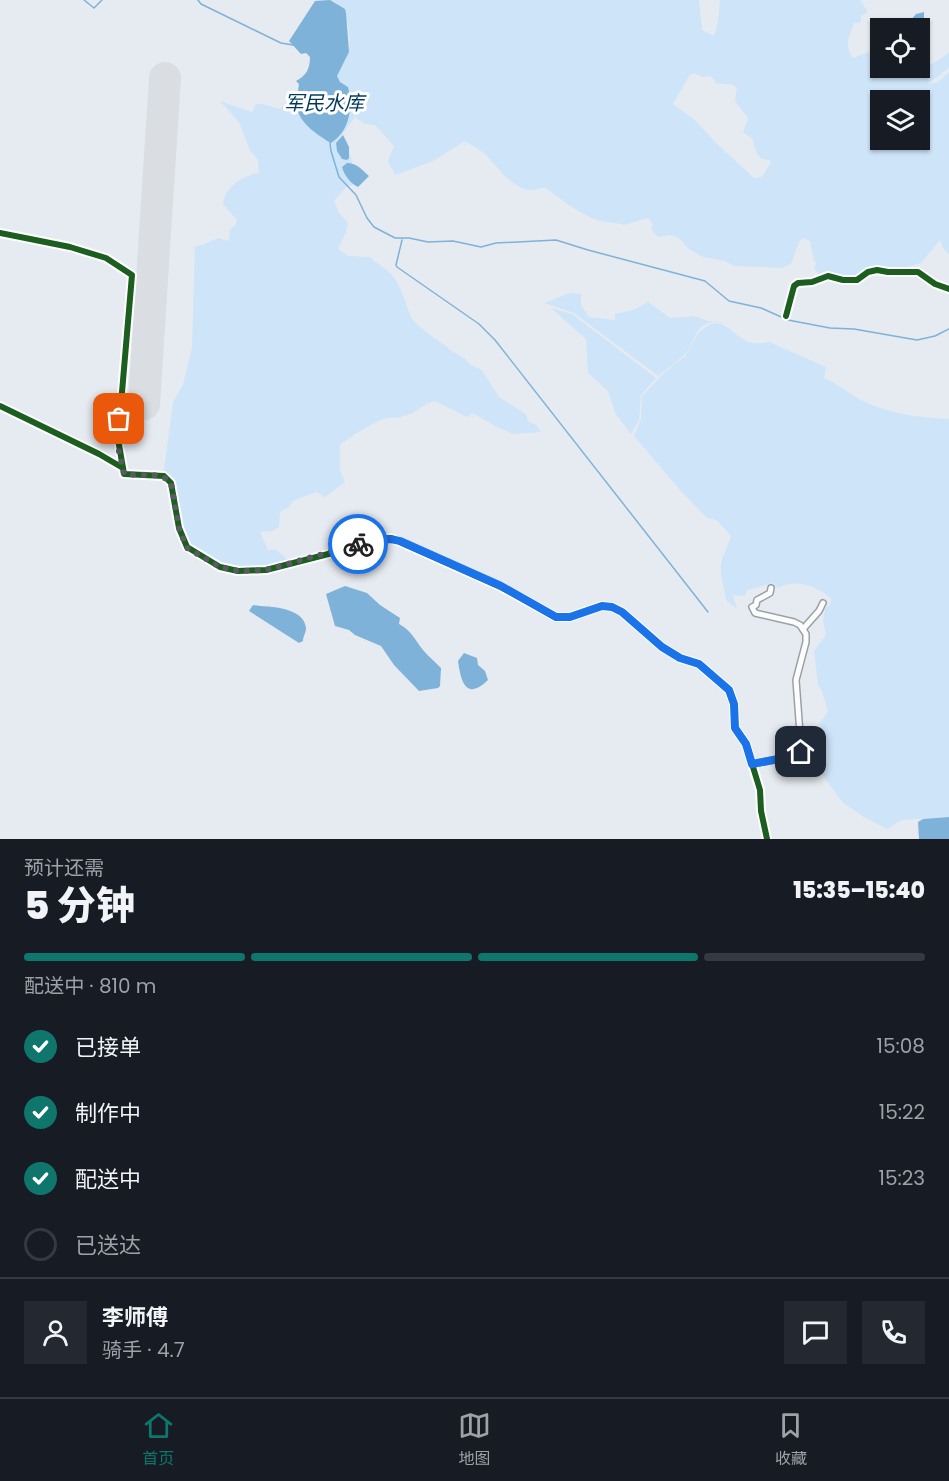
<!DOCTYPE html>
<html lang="zh">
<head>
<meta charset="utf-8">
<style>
	:root { --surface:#171b24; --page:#242831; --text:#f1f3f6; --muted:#9ea1a6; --line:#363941; --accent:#0f766e }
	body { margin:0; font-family:Poppins,"Noto Sans SC",sans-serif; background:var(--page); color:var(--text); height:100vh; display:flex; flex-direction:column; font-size:22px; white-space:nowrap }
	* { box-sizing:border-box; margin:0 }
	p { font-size:20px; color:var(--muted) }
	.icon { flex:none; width:33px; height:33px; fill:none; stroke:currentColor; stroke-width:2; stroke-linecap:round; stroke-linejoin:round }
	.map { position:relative; height:839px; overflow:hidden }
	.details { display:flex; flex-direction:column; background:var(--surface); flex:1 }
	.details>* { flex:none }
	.tools { position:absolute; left:870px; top:18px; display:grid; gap:12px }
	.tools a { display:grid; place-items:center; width:60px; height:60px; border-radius:0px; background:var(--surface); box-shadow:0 2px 4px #0004; font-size:30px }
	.pin { position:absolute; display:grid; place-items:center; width:51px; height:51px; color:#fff; margin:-26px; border-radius:12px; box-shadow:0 3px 9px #0006 }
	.courier { position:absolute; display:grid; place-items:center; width:60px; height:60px; margin:-30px; border:4px solid #1a73e8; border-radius:50%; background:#fff; color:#222; box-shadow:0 2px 8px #0007 }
	.summary em { font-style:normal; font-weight:800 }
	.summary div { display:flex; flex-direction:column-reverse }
	.summary { display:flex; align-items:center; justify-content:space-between; height:102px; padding:0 24px }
	h1 { font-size:39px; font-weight:800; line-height:45px }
	.bar { display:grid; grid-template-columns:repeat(4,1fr); gap:9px 6px; align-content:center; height:72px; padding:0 24px }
	.bar i { height:8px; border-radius:4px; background:var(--line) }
	.bar .on { background:var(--accent) }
	.bar p { grid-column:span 4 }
	.line { display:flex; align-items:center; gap:15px; padding:0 24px; border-top:2px solid var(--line) }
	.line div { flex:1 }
	.round { display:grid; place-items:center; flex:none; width:63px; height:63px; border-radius:0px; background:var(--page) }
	ol { padding:0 24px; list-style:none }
	li { display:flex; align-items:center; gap:18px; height:66px }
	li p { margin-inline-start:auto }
	li .icon { padding:6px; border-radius:50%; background:var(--accent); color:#fff; stroke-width:4 }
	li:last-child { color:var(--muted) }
	li i { width:33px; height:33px; border:3px solid var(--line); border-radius:50% }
	.dock { display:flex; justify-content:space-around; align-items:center; height:84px; border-top:2px solid var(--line); background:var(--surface); font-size:16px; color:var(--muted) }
	.dock a { display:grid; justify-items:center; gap:3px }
	.dock .on { color:var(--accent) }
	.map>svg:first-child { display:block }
</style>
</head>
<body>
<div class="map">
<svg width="949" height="839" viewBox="0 0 949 839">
	<rect width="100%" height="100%" fill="#e6ebf1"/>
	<!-- green -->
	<g fill="#cee4f8" fill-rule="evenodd">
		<path d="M330,0H699L702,30L714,36L718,22L720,0H860L868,12L861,16V21L859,23H854C850,36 843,44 853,58L877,49L880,46V68H910L911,71L913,68C926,67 939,62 949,52V68L929,83C937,85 943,78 949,72V254L943,248L940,240L921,263L893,271L875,268L853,280L829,274L820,276L814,268L816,263L814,261L810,241L803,238L799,242L791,264L781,268L734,266L725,261L703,257L689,249L679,238L670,235L658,237L651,229L653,224L648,218L624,225C616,222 609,223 600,221C583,216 560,199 546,188C541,187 538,190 533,190C513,191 497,166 485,154C479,149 472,145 465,141L433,161L395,175L388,161L394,146L375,125L365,124L355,117L336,143L337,151L342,159L347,160L350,153L352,163H347L342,167L353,185L347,186L334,201L339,213L348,223L346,232L338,249L348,256L370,257C376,264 386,268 391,274C402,286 405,303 411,317C414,325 456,354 465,359L471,365L482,370L499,397L526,414L528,421L536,425L541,432L513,434L495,426L473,413L467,417L435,401C425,403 419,410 410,414C401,418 395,417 386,418C379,419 346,439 340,445V471L345,482L325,497L316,492L293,501L289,507L280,512L279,527L273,531L260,532L268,550L275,549L291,562C254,569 193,575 181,528C178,513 179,495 172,481C171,478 166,474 164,470L173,402L183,385L192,347L195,246L203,245L218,238L229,241L230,229L235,226L237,220L223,204C226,186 242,176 259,173L258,160L250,150L239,122L220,101L252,112L256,104H262L280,109L288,100C295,105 296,108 300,115C307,128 319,136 331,143C350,125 353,112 348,87L340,82L337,76C340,67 347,59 349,50C351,33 348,6 330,0ZM693,73L703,77L711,76L716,83L733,85L737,88L735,101L748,118L743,133L752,138L757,154L762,159L769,160L771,162L762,177L754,178L715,142L696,121L673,104L689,76ZM880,100H920V140H880Z"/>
		<path d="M570,293L581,294V305L589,317L615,320V314L633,310L648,302L670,318L694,316L709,321L722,322L723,323C695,317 697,340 685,354C677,362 666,369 658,376L574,313L544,303Z"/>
		<polygon points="551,308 572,314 656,378 641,395 639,420 631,434 615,413 608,391 588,373 586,339"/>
		<path d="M717,323C739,329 740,349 769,342L826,367L824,378C839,384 851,395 865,402C892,414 920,418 949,419V817L902,820L887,829L864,817L842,802L817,767L820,761L815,752L823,746L819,724L828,712L822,691L818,685L814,651L826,635L823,621L825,609L830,605L831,599C819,586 795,578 778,588L773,583L747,590L745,596L733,595L737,609L726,600C725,587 718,573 722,560C724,552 729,545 731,536L717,520L707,518L679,489L634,436L641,419L642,396L665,372L685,356L699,332L711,324Z"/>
	</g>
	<!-- water -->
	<g fill="#7eb2d8">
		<path d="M330,0L345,9L346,13L349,52L337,76L340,82L348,87C353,107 350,131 331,143C319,136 300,124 297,108C297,103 298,89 299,84L296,81C306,76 310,69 310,57L306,53L301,54L289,41L315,1Z"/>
		<polygon points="924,12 924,18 926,21 920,39 920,28 904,28 916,14"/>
		<polygon points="343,135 349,147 349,158 347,160 342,159 337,151 336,143"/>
		<path d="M347,163C357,163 362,170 369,176L358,187C351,184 344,175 342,167Z"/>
		<path d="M345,586L367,593L380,605L400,618L399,624C411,630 415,640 423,650C428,656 435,662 441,668L440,686L438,688L419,691L394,665L381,646L355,635L349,630L335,626L326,594Z"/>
		<path d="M253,605C268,607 304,606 306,628C306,633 303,636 303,641L299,643L249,611Z"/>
		<path d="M464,653L477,658L478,665L485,671L488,680C466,701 461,682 458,661Z"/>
		<polygon points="949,817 949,839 919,839 918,822 923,819"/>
	</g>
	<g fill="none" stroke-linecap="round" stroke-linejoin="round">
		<!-- stream -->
		<g stroke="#7eb2d8" stroke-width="1.5">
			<polyline points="84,0 94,8 102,0"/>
			<polyline points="198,0 201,4 281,43 293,45"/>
			<polyline points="330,143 331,151 339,177 356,195 367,218 374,227 395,238 409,238 428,242 453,241 481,247 496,243 556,240 588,250 705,281 729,301 761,308 788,320 830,328 854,329 917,340 935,336 949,329"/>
			<polyline points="402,240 396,265 397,267 479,324 495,340 708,612"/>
		</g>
		<!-- runway -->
		<polyline stroke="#dadee2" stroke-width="32" points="144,404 165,78"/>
		<defs>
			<g id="street">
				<polyline points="0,233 70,247 106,258 132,275 118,439 123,468"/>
				<polyline points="786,316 794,286 798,283 812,282 828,276 843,280 857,280 868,272 877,270 888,272 918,272 935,284 949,289"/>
				<polyline points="0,406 99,454 123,468 124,474 164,476 171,483 179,528 187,547 220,567 238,571 266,570 344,550 370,540 391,538 501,587 556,617 570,617 601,606 612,607 622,612 662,647 680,658 699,664 729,690 734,704 735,728 746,744 760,790 761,811 767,839"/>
				<polyline points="803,629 819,611 823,603"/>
				<polyline points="752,764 795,756 801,751 801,747 796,680 806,642 806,634 800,625 794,622 755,613 752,607 756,605 757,600 770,593 771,588"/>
			</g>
		</defs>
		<!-- street casing -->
		<use href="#street" stroke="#9ca0a3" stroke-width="8"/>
		<!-- street -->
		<use href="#street" stroke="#fbfcfd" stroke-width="5"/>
		<defs>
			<g id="cycleway">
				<polyline points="0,233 70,247 106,258 132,275 118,439 123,468"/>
				<polyline points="786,316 794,286 798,283 812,282 828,276 843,280 857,280 868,272 877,270 888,272 918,272 935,284 949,289"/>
				<polyline points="0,406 99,454 123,468 124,474 164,476 171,483 179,528 187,547 220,567 238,571 266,570 344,550 370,540 391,538 501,587 556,617 570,617 601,606 612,607 622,612 662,647 680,658 699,664 729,690 734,704 735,728 746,744 760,790 761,811 767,839"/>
			</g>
		</defs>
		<!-- cycleway casing -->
		<use href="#cycleway" stroke="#fff" stroke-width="10"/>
		<!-- cycleway -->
		<use href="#cycleway" stroke="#1b5e20" stroke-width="6"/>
	</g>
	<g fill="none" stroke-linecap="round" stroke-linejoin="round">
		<!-- done -->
		<path stroke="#585c60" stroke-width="6" stroke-dasharray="0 10.8" d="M119,419L118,447L124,474C139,477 160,470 171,483L179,528L187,548L220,567L238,571L266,570L358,544"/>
		<!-- route -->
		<path stroke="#1a73e8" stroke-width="8" d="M358,544C373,539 386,537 400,541L501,586L556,617H570L602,606L612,607L622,612L662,647L680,658L699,664L729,690L734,704L735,728L746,744L752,764L795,756L801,752"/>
	</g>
	<g text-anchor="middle" stroke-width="6" stroke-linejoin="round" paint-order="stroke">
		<!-- water labels -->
		<g font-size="20" font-style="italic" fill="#00395c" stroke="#fff">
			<text x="324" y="110">军民水库</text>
		</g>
	</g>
</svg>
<div class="tools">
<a><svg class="icon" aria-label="locate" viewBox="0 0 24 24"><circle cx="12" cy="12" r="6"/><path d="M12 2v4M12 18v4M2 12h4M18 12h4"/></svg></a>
<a><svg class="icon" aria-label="layers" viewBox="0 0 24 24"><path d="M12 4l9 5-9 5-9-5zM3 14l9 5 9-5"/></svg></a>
</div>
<div class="pin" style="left:119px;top:419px;background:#ea580c"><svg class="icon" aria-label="bag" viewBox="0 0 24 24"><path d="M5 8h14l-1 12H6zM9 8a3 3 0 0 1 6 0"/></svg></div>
<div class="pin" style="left:801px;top:752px;background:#1f2937"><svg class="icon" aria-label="home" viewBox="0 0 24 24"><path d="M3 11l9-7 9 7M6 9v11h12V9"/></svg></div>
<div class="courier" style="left:358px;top:544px"><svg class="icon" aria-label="bike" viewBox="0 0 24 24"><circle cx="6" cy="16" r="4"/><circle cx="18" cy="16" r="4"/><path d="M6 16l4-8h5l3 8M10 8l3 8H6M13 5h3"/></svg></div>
</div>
<section class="details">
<div class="summary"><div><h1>5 分钟</h1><p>预计还需</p></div><em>15:35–15:40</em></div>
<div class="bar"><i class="on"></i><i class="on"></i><i class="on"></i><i></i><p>配送中 · 810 m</p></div>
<ol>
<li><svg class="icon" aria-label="check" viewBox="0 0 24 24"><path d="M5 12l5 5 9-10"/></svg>已接单<p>15:08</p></li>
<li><svg class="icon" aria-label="check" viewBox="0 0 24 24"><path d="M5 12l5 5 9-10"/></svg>制作中<p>15:22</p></li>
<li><svg class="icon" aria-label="check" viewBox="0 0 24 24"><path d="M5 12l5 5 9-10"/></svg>配送中<p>15:23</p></li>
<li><i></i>已送达</li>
</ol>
<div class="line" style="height:108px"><a class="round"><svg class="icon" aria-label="person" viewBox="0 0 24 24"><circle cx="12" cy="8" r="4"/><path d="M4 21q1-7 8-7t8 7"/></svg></a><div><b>李师傅</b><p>骑手 · 4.7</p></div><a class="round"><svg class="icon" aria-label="chat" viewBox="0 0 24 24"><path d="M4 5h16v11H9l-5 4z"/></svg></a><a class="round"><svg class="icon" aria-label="phone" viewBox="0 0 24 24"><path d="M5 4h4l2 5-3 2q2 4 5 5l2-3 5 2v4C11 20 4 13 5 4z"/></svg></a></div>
</section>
<nav class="dock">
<a class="on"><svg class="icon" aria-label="home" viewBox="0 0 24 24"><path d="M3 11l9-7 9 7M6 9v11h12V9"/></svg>首页</a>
<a><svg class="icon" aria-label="map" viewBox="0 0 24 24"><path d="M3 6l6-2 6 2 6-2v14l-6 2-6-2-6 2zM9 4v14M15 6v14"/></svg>地图</a>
<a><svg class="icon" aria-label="saved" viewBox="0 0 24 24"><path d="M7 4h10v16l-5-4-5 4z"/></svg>收藏</a>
</nav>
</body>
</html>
